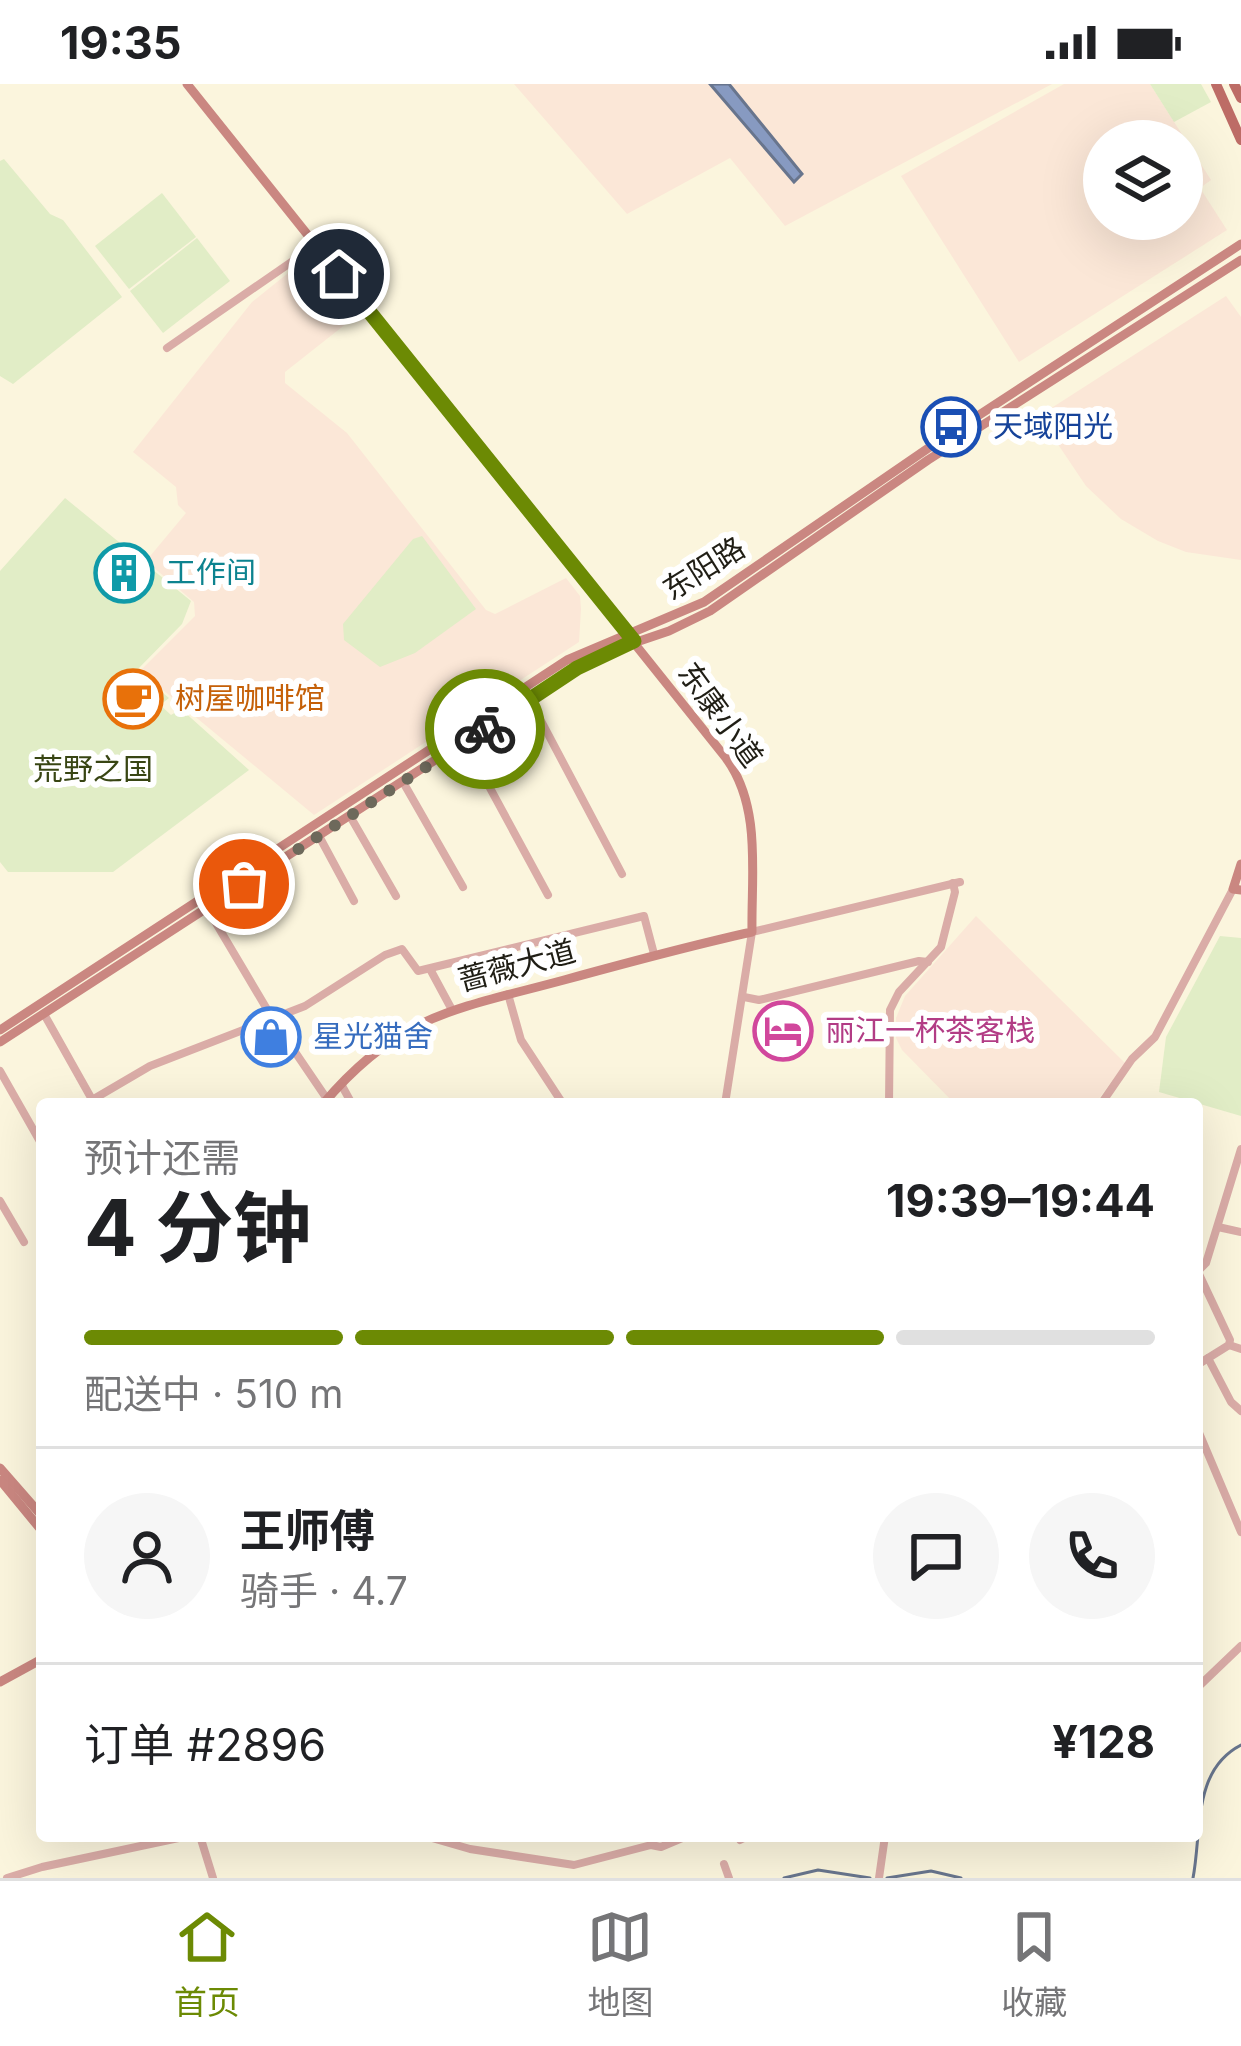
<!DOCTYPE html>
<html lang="zh">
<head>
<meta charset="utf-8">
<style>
	:root { --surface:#fff; --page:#f6f6f6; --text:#202124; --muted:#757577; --line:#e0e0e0; --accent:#6c8a04 }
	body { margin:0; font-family:Inter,"Noto Sans SC",sans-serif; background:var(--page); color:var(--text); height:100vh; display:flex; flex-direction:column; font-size:45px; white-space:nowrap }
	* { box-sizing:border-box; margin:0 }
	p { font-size:39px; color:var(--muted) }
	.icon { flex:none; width:66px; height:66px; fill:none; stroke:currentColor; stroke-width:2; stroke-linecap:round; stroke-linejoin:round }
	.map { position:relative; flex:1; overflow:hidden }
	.sheet { position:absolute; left:36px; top:1014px; width:1167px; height:744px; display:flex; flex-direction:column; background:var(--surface); border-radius:12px; box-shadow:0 12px 48px #0002 }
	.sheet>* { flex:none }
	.fabs { position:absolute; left:1083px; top:36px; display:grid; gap:24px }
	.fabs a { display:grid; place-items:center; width:120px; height:120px; border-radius:50%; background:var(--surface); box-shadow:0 12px 48px #0002; font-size:60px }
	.pin { position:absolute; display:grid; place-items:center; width:102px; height:102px; color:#fff; margin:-51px; border:6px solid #fff; border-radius:50%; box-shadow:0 3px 12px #0007 }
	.courier { position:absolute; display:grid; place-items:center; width:120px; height:120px; margin:-60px; border:9px solid #6c8a04; border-radius:50%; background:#fff; color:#222; box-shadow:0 3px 15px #0007 }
	.head em { font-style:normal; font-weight:700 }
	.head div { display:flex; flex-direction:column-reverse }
	.head { display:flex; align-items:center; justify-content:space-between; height:204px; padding:0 48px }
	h1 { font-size:78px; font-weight:700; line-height:90px }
	.bar { display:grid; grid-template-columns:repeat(4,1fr); gap:18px 12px; align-content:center; height:144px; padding:0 48px }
	.bar i { height:15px; border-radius:9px; background:var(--line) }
	.bar .selected { background:var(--accent) }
	.bar p { grid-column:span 4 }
	.line { display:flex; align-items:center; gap:30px; padding:0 48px; border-top:3px solid var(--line) }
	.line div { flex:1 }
	.round { display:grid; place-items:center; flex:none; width:126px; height:126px; border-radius:63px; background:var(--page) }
	.status { display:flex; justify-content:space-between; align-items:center; height:84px; padding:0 60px; background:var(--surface); direction:ltr }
	.status svg { height:33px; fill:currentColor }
	.dock { display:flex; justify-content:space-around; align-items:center; height:168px; border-top:3px solid var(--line); background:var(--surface); font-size:33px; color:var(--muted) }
	.dock a { display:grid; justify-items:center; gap:6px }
	.dock .selected { color:var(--accent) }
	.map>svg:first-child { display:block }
</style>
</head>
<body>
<div class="status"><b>19:35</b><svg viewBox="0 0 49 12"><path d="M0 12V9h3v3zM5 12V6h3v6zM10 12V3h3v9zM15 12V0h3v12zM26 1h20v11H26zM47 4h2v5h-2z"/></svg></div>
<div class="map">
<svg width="1241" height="1794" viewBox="0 0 1241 1794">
	<rect width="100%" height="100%" fill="#fbf5dd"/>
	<!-- commercial -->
	<g fill="#fbe7d7" fill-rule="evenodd">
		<polygon points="514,0 1052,0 785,142 730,74 627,130"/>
		<path d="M1064,0H1150L1211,96L1200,104L1227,146L1019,278L901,92ZM1104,57H1182V135H1104Z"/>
		<polygon points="308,173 356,232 285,288 285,299 347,349 486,526 495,530 566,494 580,512 581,525 579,558 314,731 140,587 195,532 194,518 146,477 186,429 178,421 176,403 133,368 252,218"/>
		<polygon points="1226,212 1241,233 1241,476 1186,468 1158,457 1121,435 1086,402 1039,332"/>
		<polygon points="976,832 1125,979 1095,1020 955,1020 902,966 896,954 896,934 905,912"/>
	</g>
	<!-- green -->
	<g fill="#e1edc6">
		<polygon points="1150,0 1201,0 1211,18 1174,38"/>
		<polygon points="4,75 50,130 63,136 122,213 13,300 0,292 0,77"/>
		<polygon points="162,109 196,153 129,205 95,162"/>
		<polygon points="197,154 230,197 163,249 130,207"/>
		<polygon points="65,414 191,517 182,540 136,587 169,614 160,621 171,631 181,625 249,686 113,788 8,788 0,778 0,487"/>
		<polygon points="422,452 476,525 415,569 380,583 344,556 343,540 413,455"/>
		<polygon points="1220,852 1241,854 1241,1032 1159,1008 1166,953"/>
	</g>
	<!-- water -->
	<polygon fill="#879ac1" stroke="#68758d" stroke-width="3" points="710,0 729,0 802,90 794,98"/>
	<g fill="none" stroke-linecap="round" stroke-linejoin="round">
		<!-- stream -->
		<g stroke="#68758d" stroke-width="3">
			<polyline points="784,1794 818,1786 870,1794"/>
			<polyline points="887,1794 931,1787 961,1794"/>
			<path d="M1193,1794C1202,1748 1192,1686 1241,1661"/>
		</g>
		<!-- street -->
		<g stroke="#daaca7" stroke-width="8">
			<polyline points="167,264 316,161"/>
			<polyline points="530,616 622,790"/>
			<polyline points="465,658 548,811"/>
			<polyline points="403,698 463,803"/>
			<polyline points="350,732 396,812"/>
			<polyline points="319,752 354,817"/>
			<polyline points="207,824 274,937 327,1015"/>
			<polyline points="430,885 451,924"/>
			<polyline points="508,910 521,956 563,1020"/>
			<polyline points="744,913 759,916 919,877 928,878"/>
			<polyline points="44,930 94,1019"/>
			<polyline points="0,987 42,1061"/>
			<polyline points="341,1000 352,1020"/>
			<polyline points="92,1016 150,982 305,922 385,871 402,865 418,887 644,832 654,870"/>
			<polyline points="725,1020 752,848 960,798"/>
			<polyline points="889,1020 890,926 899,908 941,863 955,808 953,799"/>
			<polyline points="1101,1020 1132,975 1155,953 1233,805"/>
			<polyline points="0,1117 24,1158"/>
			<polyline points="1218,1143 1241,1148"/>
			<polyline points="1197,1188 1206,1179 1241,1065"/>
			<polyline points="1229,1261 1241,1265"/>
			<polyline points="1208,1274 1231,1318 1241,1327"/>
			<polyline points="1197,1281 1229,1261 1230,1256 1198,1188"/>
			<polyline points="1197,1344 1241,1448"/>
			<polyline points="1197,1604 1241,1562"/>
			<polyline points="200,1752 213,1794"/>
			<polyline points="425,1752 470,1765 574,1781 651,1761 661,1763 687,1752"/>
			<polyline points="740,1756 748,1752"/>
			<polyline points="724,1780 729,1794"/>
			<polyline points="7,1794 42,1783 188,1752"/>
			<polyline points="879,1794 885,1752"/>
		</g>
		<!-- secondary -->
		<g stroke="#ca8781" stroke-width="9">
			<path d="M187,0L726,674C762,723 751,791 752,848C688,862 626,879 564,896C457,925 400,929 323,1020"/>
			<polyline points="1241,780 1233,805 1241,806"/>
			<polyline points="0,946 567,576 704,518 927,365 1241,160"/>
			<polyline points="0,958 577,584 607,568 669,547 710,527 928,376 1241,176"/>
			<polyline points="0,1384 42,1432"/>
			<polyline points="0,1396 42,1447"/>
			<polyline points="0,1598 42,1575"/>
		</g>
		<!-- primary -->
		<g stroke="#bd6c66" stroke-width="10">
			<polyline points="1216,0 1241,56"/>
			<polyline points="1234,0 1241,14"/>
		</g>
	</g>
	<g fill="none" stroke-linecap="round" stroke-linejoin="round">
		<!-- done -->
		<polyline stroke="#6d695b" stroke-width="12" stroke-dasharray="0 21.6" points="244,800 485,645"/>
		<!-- route -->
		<polyline stroke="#6c8a04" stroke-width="15" points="339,190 634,557 577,584 485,645"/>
	</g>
	<!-- icons -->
	<defs>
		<symbol id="bus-ring" viewBox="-11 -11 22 22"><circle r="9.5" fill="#fff" stroke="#1a4fb4" stroke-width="1.5"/><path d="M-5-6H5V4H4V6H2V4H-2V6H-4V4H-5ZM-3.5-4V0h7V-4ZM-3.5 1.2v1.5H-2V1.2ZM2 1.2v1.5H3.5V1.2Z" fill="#1a4fb4"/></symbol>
		<symbol id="building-ring" viewBox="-11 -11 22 22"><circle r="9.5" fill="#fff" stroke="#0f9aa8" stroke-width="1.5"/><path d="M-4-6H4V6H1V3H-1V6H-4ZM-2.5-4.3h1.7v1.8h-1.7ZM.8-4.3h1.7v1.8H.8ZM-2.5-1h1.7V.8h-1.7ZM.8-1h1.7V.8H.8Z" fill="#0f9aa8"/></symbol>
		<symbol id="cafe-ring" viewBox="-11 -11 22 22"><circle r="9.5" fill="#fff" stroke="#e8710a" stroke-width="1.5"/><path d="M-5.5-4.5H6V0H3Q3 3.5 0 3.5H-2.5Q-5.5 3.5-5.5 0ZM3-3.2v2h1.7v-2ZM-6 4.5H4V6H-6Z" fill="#e8710a"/></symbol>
		<symbol id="hotel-ring" viewBox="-11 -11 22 22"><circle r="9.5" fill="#fff" stroke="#d1479c" stroke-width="1.5"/><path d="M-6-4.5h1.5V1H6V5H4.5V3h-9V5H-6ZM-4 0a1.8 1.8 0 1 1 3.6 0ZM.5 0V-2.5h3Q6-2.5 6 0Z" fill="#d1479c"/></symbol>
		<symbol id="shop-ring" viewBox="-11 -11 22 22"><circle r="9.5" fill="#fff" stroke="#3f7fe0" stroke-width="1.5"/><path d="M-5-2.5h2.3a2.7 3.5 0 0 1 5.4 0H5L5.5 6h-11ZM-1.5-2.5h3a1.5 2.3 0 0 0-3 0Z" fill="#3f7fe0"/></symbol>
	</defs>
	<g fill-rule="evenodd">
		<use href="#bus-ring" x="918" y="310" width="66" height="66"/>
		<use href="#building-ring" x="91" y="456" width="66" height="66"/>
		<use href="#cafe-ring" x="100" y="582" width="66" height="66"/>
		<use href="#hotel-ring" x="750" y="914" width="66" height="66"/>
		<use href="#shop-ring" x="238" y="920" width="66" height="66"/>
	</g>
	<g text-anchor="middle" stroke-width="12" stroke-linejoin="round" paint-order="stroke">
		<!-- transit labels -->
		<g font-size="30" fill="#164399" stroke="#fff" text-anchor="start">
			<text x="993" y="353">天域阳光</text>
		</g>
		<!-- street labels -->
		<g font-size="30" fill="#201e15" stroke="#fff">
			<text transform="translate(704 485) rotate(-32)" y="10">东阳路</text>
			<text transform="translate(720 631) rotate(54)" y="10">东康小道</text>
			<text transform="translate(517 882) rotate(-15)" y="10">蔷薇大道</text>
		</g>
		<!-- culture labels -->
		<g font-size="30" fill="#0d838f" stroke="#fff" text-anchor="start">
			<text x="166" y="499">工作间</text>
		</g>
		<!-- food labels -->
		<g font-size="30" fill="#c56008" stroke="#fff" text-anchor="start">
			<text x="175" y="625">树屋咖啡馆</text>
		</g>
		<!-- park labels -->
		<g font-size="30" fill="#384513" stroke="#fff">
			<text x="93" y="696">荒野之国</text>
		</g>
		<!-- hotel labels -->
		<g font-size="30" fill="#b23c85" stroke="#fff" text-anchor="start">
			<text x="825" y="957">丽江一杯茶客栈</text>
		</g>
		<!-- shop labels -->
		<g font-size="30" fill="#366cbe" stroke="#fff" text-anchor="start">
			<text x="313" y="963">星光猫舍</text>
		</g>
	</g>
</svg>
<div class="fabs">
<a><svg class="icon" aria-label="layers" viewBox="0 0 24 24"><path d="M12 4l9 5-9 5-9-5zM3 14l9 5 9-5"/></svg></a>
</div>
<div class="pin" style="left:244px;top:800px;background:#ea580c"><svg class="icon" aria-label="bag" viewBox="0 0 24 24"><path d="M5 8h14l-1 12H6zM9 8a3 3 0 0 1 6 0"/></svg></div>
<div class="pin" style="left:339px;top:190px;background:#1f2937"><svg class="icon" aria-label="home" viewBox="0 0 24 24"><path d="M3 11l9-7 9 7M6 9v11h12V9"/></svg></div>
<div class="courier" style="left:485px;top:645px"><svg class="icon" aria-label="bike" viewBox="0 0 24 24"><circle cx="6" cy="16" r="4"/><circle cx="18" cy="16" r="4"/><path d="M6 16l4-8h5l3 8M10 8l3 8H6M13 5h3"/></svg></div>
<section class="sheet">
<div class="head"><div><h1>4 分钟</h1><p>预计还需</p></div><em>19:39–19:44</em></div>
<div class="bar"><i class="selected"></i><i class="selected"></i><i class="selected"></i><i></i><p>配送中 · 510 m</p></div>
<div class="line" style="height:216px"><a class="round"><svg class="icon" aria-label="person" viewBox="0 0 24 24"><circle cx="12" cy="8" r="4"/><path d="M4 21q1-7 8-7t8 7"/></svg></a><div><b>王师傅</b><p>骑手 · 4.7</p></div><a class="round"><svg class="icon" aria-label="chat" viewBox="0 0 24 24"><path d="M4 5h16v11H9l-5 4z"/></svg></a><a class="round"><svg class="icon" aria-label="phone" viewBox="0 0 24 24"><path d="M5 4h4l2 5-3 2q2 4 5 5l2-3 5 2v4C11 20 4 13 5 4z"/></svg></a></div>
<div class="line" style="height:156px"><div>订单 #2896</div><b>¥128</b></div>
</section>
</div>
<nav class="dock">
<a class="selected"><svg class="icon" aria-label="home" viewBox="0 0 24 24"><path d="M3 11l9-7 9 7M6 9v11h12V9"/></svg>首页</a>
<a><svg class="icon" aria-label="map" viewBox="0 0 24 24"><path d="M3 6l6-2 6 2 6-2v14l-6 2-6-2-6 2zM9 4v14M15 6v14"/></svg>地图</a>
<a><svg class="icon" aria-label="saved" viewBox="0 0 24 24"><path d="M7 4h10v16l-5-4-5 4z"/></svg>收藏</a>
</nav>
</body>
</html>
